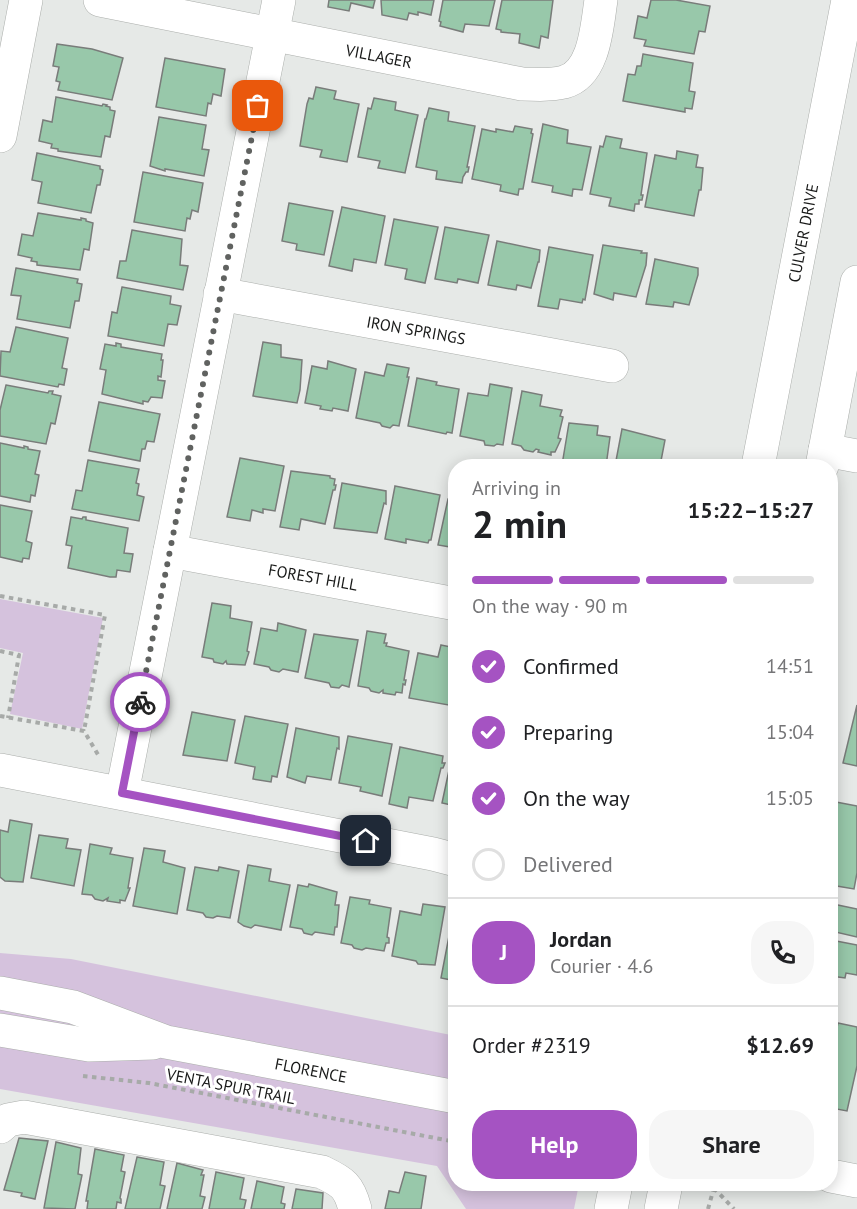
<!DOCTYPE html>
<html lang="en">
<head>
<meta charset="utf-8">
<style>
	:root { --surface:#fff; --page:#f6f6f6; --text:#202124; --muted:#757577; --line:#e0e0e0; --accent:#a553c2 }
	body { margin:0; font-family:"PT Sans",sans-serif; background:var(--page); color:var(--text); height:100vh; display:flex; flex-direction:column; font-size:22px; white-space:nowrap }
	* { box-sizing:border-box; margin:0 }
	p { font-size:20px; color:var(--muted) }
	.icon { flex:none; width:33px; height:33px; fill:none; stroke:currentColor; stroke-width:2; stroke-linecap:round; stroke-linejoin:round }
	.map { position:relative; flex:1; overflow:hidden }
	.details { position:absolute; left:448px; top:459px; width:390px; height:732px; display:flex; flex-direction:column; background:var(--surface); border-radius:24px; box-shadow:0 3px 15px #0003 }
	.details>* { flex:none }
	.pin { position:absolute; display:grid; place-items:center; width:51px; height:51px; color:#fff; margin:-26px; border-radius:12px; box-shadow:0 3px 9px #0006 }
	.courier { position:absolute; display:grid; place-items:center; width:60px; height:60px; margin:-30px; border:4px solid #a553c2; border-radius:50%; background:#fff; color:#222; box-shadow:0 2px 8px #0007 }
	.head em { font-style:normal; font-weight:600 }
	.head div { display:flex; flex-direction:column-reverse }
	.head { display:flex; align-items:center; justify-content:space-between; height:102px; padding:0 24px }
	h1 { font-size:39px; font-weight:600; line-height:45px }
	.bar { display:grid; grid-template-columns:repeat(4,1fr); gap:9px 6px; align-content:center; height:72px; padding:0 24px }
	.bar i { height:8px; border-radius:4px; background:var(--line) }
	.bar .on { background:var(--accent) }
	.bar p { grid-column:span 4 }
	.line { display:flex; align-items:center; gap:15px; padding:0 24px; border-top:2px solid var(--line) }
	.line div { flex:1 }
	.round { display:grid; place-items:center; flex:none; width:63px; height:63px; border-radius:24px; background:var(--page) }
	ol { padding:0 24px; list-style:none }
	li { display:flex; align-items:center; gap:18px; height:66px }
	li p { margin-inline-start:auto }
	li .icon { padding:6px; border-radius:50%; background:var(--accent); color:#fff; stroke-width:4 }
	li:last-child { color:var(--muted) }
	li i { width:33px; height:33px; border:3px solid var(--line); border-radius:50% }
	.action { display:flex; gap:12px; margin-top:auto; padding:12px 24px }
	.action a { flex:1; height:69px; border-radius:24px; background:var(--accent); color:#fff; font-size:24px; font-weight:600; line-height:69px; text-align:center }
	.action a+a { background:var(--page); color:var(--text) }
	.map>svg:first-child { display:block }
</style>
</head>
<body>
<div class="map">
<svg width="857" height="1209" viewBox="0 0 857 1209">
	<rect width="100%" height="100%" fill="#e6e9e7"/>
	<!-- green -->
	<g fill="#d5c2dd">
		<polygon points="0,599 103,618 82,729 10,714 23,653 0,648"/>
		<polygon points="0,953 71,959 451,1035 456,1032 456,1184 579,1184 574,1209 466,1209 437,1166 0,1089"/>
	</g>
	<!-- building -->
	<g fill="#98c8aa" stroke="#797c7a" stroke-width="1.5">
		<polygon points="329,0 375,0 373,8 351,3 349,11 328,7"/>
		<polygon points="381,0 434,0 431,15 418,12 418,15 409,13 407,20 382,15"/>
		<polygon points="443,0 495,0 489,26 465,24 463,32 440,26 441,22 439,21"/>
		<polygon points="502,0 553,0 548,38 541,36 539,48 519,43 520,34 501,32 501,30 496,29"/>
		<polygon points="651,0 676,0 710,6 705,32 699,31 694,54 644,46 646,40 634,38 638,16 647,18"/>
		<polygon points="57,44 92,49 123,58 112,100 58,90 60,82 56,81 59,67 53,66"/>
		<polygon points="643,54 693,63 689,91 695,92 692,109 685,108 685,112 623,101 628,74 635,75 637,66 641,66"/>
		<polygon points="165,58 225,69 221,96 213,94 211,104 208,103 206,116 156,107"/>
		<polygon points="316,87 336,91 334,99 359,104 347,162 320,157 322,150 300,146 307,104 309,98 313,99"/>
		<polygon points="56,97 102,106 103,104 107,105 106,106 110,107 110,110 115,111 110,137 105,136 101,157 58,151 58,149 51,148 52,144 39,141 43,120 52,122"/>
		<polygon points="374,98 396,102 395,110 418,115 405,173 378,168 380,161 358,157 368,108 371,109"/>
		<polygon points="429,108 449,112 448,121 475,126 467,167 469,167 468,172 466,172 463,177 462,183 436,179 437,171 416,167 425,119 426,119"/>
		<polygon points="159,117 206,125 202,149 209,150 204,176 165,169 165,171 150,166"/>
		<polygon points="543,124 568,130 567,143 591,147 582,190 573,189 572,196 552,192 553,186 532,182"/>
		<polygon points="515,126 532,129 531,133 533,134 523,189 519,189 518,195 500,191 501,185 472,179 482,129 496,132 496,129 513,132"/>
		<polygon points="606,136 622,139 620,148 647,153 641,195 643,195 642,200 639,200 639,204 635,204 634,211 609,206 611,198 590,194 600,146 603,147"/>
		<polygon points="677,151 698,155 696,167 703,168 701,190 699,190 694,216 645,207 655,155 676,159"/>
		<polygon points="37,153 100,166 100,169 103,170 100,185 97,185 91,213 38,203 42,182 32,180"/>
		<polygon points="143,172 203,183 198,212 192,210 190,219 187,218 185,231 134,222"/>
		<polygon points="289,203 333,211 324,255 296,250 297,244 282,241"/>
		<polygon points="342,207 385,216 376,263 354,259 352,271 329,266"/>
		<polygon points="38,213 81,220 81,218 86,219 86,221 93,223 89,250 84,249 80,270 37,265 37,262 31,261 32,258 18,255 22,234 33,236"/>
		<polygon points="394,219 438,227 425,283 405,279 407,269 385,265"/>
		<polygon points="445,227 489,235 478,283 458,279 457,283 435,279"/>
		<polygon points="132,230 182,239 180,265 188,266 183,290 117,278 120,261 126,261"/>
		<polygon points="497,241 540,250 539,262 538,262 531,288 517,285 516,290 488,285"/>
		<polygon points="603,245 642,251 641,253 647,253 646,265 636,297 614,293 613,300 594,294"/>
		<polygon points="549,247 593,255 585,300 583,299 582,303 560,299 558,309 538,306"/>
		<polygon points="655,259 698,268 698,275 689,305 674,302 673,307 646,304"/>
		<polygon points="16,268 78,279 77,283 82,284 79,301 75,301 70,328 17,319 21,296 11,295"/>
		<polygon points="122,287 171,296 170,304 181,306 177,325 168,324 164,346 108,336 112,312 117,313"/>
		<polygon points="16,327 68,338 62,368 67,369 64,385 59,384 58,387 0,376 1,351 10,352"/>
		<polygon points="263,342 281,345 281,357 302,360 300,390 297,403 253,396"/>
		<polygon points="116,343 121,344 121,347 162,354 161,360 163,360 161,377 158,376 158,380 165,381 162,398 151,397 148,402 143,401 143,404 102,394 106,370 100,369 105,344 116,346"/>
		<polygon points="328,361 356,369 348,411 333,408 332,411 320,409 321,406 305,403 312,366 327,369"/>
		<polygon points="387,364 409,368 407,377 409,377 399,426 393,425 390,428 382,426 380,423 356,418 365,372 384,376"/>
		<polygon points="417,378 437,382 436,385 459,389 452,433 447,432 446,434 408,426"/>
		<polygon points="490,384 512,388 503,445 497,444 494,446 485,445 484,441 460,436 468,393 488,396"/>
		<polygon points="6,385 48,393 49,391 53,391 52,394 61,396 55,424 51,423 46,444 0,436 0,410"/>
		<polygon points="522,391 542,395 540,406 562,410 560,416 563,417 558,438 561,439 555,452 551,452 551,455 538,452 539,450 536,449 533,452 524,450 521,446 512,444"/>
		<polygon points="99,402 160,414 154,442 147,441 145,449 142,449 140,461 89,451"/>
		<polygon points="569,423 598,426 597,435 610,437 606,466 562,465"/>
		<polygon points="622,429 665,440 660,466 615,466"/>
		<polygon points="0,443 24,448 24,446 28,447 28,449 40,451 35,474 39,475 35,496 31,495 30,502 0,496"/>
		<polygon points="240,458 284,466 275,511 263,509 263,513 252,510 250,521 227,517"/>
		<polygon points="88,460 139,469 136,483 139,484 137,495 144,497 139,521 72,509 76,490 82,491"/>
		<polygon points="291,471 330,476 330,478 335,479 334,485 336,485 335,490 333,490 325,524 301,519 299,530 280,527"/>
		<polygon points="342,483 386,491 386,504 384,503 377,533 334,528"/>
		<polygon points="395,486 440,495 431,540 429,540 428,543 406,539 406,543 385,539"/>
		<polygon points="448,499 456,500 456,548 438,545"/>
		<polygon points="0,505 32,511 26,541 32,543 29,559 23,558 22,562 0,557"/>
		<polygon points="71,517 82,519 83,517 86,517 86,520 128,528 124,553 133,554 130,572 117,570 116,577 110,577 68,568 72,546 66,545"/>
		<polygon points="212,603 231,606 230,618 252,622 247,651 249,652 245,665 227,664 226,661 223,664 214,662 213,659 202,657"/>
		<polygon points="278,623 306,630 298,672 283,669 279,672 271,670 269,667 254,664 261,628 277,631"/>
		<polygon points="367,631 386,634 384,643 387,643 386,646 409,651 404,680 406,680 405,685 403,684 402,693 396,692 395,695 383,693 383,690 379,693 371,691 369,688 358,686"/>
		<polygon points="314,634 358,640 349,687 342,685 339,688 331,687 329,683 305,678"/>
		<polygon points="441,645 456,648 456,693 454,706 409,698 418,653 438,657"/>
		<polygon points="857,705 857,766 843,763"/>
		<polygon points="192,712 235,720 227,761 183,755"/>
		<polygon points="245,716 288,724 277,777 272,776 271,782 253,779 255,767 235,763"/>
		<polygon points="296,728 339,737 339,749 337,748 331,780 307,776 305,783 287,777"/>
		<polygon points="348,736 392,744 382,796 360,791 361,787 339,783"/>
		<polygon points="400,747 443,756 442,763 445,763 443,768 441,768 433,801 409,797 407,808 389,804"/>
		<polygon points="452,756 456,756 456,806 442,803"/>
		<polygon points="836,802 857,806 857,873 854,889 831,885 831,828"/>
		<polygon points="10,820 32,824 23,882 5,881 0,877 0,830 8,832"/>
		<polygon points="39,835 68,839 66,848 81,850 74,886 31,878"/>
		<polygon points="90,844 112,848 110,854 133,858 128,888 130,888 125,901 120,900 120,903 107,901 108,898 103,901 95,899 92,895 82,894"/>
		<polygon points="144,848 165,851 163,862 185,868 177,914 133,906"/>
		<polygon points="248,865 271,869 269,881 290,885 281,930 255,925 251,928 244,926 238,922"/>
		<polygon points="195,867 218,871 219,867 239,871 230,918 217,916 213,918 206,917 203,913 187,910"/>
		<polygon points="309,884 337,892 335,905 339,905 337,927 335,927 334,935 315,932 312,935 304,933 302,929 290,927 298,885 308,887"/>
		<polygon points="350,897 370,900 369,904 391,908 387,937 389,938 389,943 386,943 384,951 366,948 362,950 354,948 352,945 341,943"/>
		<polygon points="423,904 445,907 435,965 418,964 416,961 392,956 400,911 421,915"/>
		<polygon points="833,904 857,909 857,937 831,931"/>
		<polygon points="449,936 456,937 456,981 441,978"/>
		<polygon points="831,940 857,945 857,975 846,973 845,978 831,976"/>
		<polygon points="838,1023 857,1027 857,1066 847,1111 831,1108 831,1053"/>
		<polygon points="19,1138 48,1141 35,1199 21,1196 22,1193 4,1190"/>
		<polygon points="56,1142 81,1148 78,1174 82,1175 75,1209 44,1208"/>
		<polygon points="95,1149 124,1155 121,1171 125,1172 120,1198 121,1199 121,1203 117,1202 116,1209 87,1209 88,1201 86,1201"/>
		<polygon points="137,1157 164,1162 160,1185 165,1186 160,1209 125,1209"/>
		<polygon points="177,1163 203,1170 201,1175 204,1175 200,1196 205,1197 202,1209 167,1209"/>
		<polygon points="216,1172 244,1178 240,1199 246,1200 244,1209 209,1209"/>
		<polygon points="405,1172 426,1176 421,1209 385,1209 389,1191 399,1193"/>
		<polygon points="257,1181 284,1187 281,1203 285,1204 284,1209 251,1209"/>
		<polygon points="296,1189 323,1193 322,1209 292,1209"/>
	</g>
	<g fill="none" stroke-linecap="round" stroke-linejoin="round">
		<defs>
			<g id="minor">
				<path d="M100,0L522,84C536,84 550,86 564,82C595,74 597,25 601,0"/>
				<polyline points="0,136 26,0"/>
				<polyline points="220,294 612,366"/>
				<polyline points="825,450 857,456"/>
				<polyline points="170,551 456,604"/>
				<polyline points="0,770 433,854 456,860"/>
				<polyline points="122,793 279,0"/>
				<polyline points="0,993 73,1007 166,1042 456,1097"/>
				<polyline points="0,1030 89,1045 153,1043"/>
				<path d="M0,1127L8,1120L24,1117L322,1172C343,1182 349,1186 355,1209"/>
				<polyline points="831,1176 857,1181"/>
			</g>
			<g id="major">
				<polyline points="758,466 848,0"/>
				<polyline points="822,466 857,282"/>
				<polyline points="611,1209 616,1184"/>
				<polyline points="661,1209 666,1184"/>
			</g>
		</defs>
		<!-- minor casing -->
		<use href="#minor" stroke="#abaeab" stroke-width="34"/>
		<!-- major casing -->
		<use href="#major" stroke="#abaeab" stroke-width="34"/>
		<!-- path -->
		<g stroke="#a7aaa8" stroke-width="4" stroke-dasharray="4.5 4.5" stroke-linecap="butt">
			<polyline points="0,596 105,615 84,731"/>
			<polyline points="0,651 19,655 8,718"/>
			<polyline points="0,716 84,731 100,758"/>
			<polyline points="83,1076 149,1083 456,1142"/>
			<polyline points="714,1188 734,1209"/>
			<polyline points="708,1209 715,1184"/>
		</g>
		<!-- minor -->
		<use href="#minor" stroke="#fff" stroke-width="33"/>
		<!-- major -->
		<use href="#major" stroke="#fff" stroke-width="33"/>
	</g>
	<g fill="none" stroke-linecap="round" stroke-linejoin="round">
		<!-- done -->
		<polyline stroke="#606260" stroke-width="6" stroke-dasharray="0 10.8" points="140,702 258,106"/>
		<!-- route -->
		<polyline stroke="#a553c2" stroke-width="8" points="140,702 122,793 366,841"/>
	</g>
	<g text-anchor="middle" stroke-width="6" stroke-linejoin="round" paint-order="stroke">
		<!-- street labels -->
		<g font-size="16" fill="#181918" stroke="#fff">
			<text transform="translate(379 56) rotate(11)" y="6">VILLAGER</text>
			<text transform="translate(803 233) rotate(-79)" y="6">CULVER DRIVE</text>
			<text transform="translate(416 330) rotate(10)" y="6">IRON SPRINGS</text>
			<text transform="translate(313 577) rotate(10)" y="6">FOREST HILL</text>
			<text transform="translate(311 1070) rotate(11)" y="6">FLORENCE</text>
			<text transform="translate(231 1086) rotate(11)" y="6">VENTA SPUR TRAIL</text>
		</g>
	</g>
</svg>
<div class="pin" style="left:258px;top:106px;background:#ea580c"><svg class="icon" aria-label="bag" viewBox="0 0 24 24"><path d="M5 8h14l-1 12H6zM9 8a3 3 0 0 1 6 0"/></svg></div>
<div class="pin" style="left:366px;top:841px;background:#1f2937"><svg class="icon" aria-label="home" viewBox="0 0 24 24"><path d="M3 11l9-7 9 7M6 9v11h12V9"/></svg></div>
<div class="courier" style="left:140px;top:702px"><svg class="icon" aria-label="bike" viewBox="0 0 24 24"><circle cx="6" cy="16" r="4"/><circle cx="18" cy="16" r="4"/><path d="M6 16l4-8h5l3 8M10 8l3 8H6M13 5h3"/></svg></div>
<section class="details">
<div class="head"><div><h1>2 min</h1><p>Arriving in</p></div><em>15:22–15:27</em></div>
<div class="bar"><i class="on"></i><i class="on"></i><i class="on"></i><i></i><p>On the way · 90 m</p></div>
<ol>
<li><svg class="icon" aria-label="check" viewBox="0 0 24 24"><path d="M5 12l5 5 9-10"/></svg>Confirmed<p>14:51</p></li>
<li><svg class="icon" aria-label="check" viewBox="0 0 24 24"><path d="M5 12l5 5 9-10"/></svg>Preparing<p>15:04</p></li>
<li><svg class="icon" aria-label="check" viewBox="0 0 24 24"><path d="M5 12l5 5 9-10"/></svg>On the way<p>15:05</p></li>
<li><i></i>Delivered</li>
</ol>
<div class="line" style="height:108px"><b class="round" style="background:var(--accent);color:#fff">J</b><div><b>Jordan</b><p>Courier · 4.6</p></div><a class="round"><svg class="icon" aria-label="phone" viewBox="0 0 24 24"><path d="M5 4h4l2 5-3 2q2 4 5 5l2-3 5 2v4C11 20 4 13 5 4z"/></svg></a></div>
<div class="line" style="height:78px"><div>Order #2319</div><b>$12.69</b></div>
<div class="action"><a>Help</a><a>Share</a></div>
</section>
</div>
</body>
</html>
